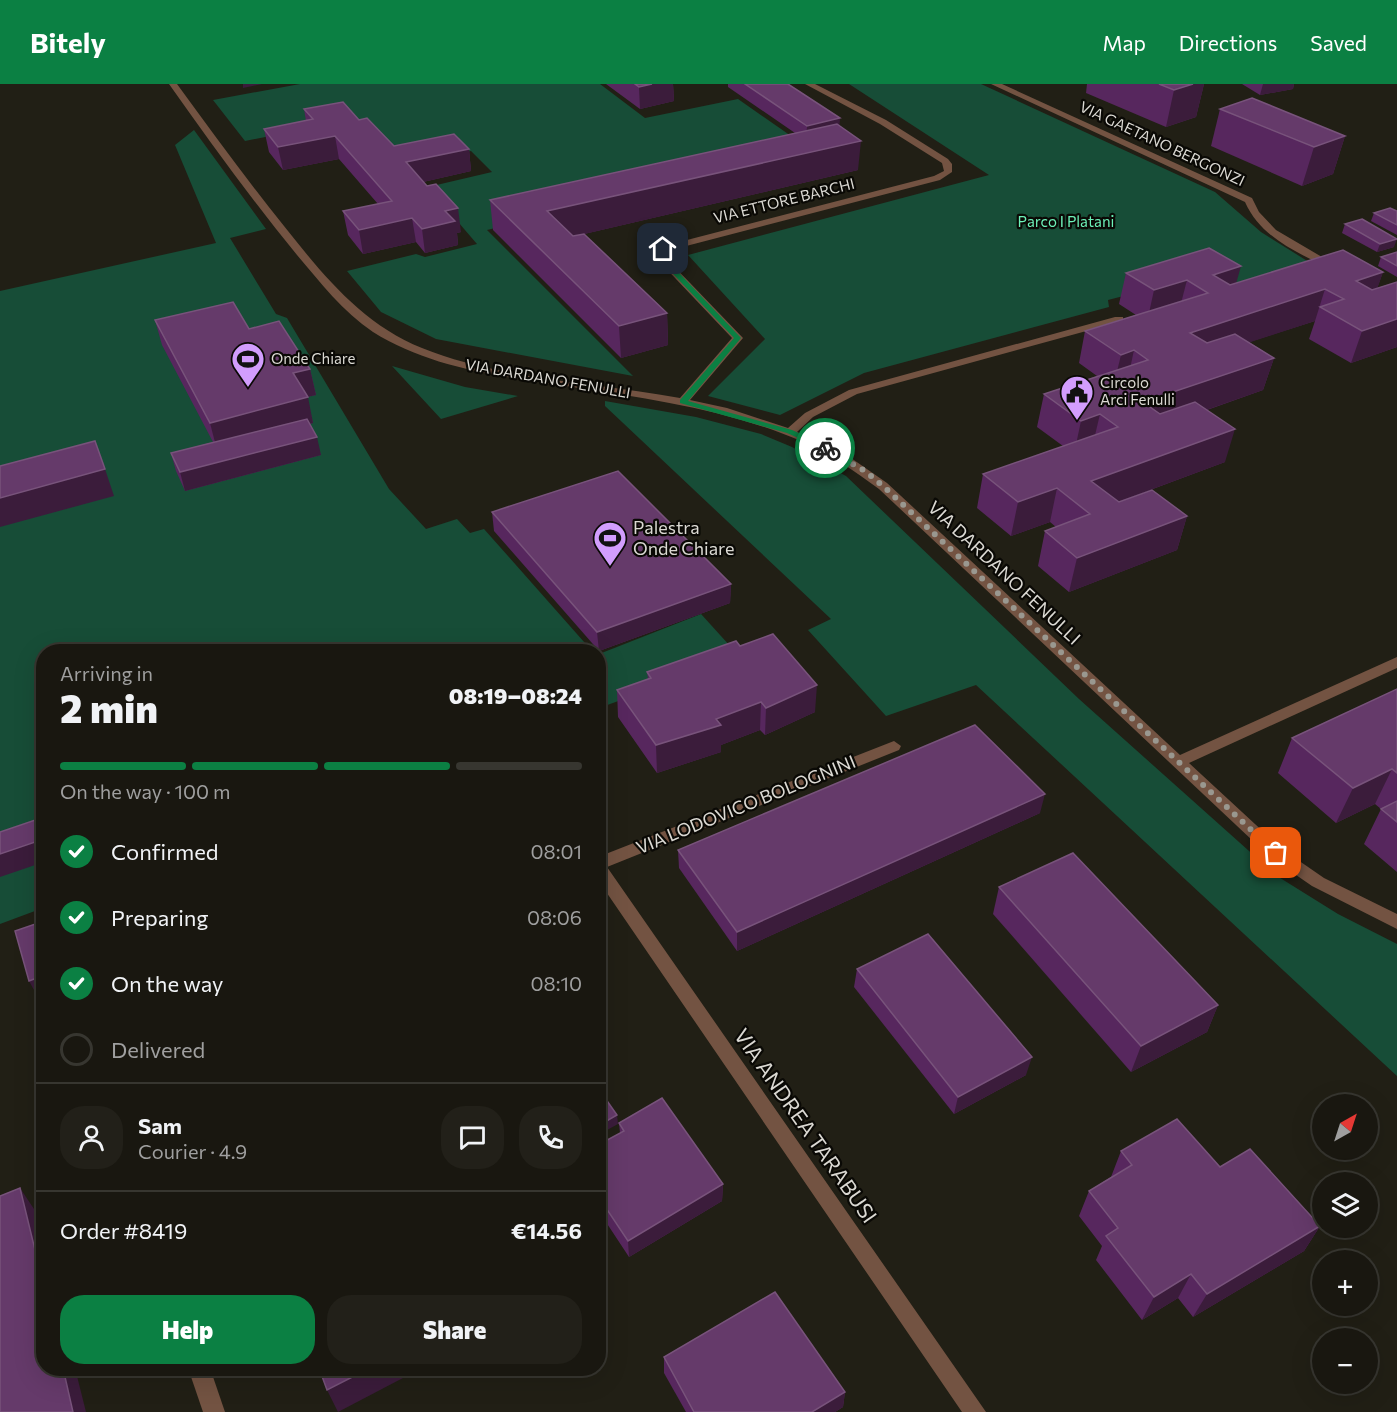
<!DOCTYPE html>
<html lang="en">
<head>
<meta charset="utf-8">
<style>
	:root { --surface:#191710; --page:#222019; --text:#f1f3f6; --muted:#9f9f9f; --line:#373630; --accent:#0b8043 }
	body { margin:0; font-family:Commissioner,sans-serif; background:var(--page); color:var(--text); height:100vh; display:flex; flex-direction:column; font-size:22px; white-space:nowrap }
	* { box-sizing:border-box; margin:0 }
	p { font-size:20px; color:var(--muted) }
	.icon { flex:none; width:33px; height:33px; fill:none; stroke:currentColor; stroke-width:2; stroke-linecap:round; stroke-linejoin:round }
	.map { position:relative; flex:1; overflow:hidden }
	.side { position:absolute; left:36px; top:560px; width:570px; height:732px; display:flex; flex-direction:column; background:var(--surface); border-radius:24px; box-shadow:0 6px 24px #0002,0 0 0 2px var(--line) }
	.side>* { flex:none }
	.needle { width:39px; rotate:39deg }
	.buttons { position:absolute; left:1312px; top:1010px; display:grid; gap:12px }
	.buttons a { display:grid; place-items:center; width:66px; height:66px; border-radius:50%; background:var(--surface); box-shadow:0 6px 24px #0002,0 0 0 2px var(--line); font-size:30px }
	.pin { position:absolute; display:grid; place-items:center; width:51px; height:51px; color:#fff; margin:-26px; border-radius:12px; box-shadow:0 3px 9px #0006 }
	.courier { position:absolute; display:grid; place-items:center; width:60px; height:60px; margin:-30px; border:4px solid #0b8043; border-radius:50%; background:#fff; color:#222; box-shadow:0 2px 8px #0007 }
	.headline em { font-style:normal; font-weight:800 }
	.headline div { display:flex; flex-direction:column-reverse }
	.headline { display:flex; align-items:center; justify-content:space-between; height:102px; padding:0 24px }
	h1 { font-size:39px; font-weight:800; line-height:45px }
	.bar { display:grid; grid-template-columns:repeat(4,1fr); gap:9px 6px; align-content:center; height:72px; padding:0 24px }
	.bar i { height:8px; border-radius:4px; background:var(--line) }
	.bar .current { background:var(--accent) }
	.bar p { grid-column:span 4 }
	.line { display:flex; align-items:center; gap:15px; padding:0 24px; border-top:2px solid var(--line) }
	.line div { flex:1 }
	.round { display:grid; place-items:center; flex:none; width:63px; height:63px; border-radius:24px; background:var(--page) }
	ol { padding:0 24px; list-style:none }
	li { display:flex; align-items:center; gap:18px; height:66px }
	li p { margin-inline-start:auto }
	li .icon { padding:6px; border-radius:50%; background:var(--accent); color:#fff; stroke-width:4 }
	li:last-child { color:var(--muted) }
	li i { width:33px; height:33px; border:3px solid var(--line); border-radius:50% }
	.cta { display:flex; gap:12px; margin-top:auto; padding:12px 24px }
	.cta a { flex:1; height:69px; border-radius:24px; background:var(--accent); color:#fff; font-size:24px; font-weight:800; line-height:69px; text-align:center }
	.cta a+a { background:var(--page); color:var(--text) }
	header { display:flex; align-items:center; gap:36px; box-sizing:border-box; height:84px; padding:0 30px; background:var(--accent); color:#fff }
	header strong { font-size:28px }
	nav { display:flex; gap:33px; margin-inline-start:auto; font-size:21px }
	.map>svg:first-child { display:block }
</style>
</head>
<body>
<header>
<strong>Bitely</strong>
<nav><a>Map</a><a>Directions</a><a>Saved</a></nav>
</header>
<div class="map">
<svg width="1397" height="1328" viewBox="0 0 1397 1328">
	<rect width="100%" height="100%" fill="#211f15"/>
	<!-- green -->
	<g fill="#174d37">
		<polygon points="300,0 600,0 645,34 738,15 814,68 487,146 633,292 436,255 381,228 347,187 416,170 425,173 477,160 428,103 492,88 471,67 401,81 356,35 245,57 213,16"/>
		<polygon points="849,0 981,0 1215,108 1261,148 1328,190 1249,208 1209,190 1108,216 1109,223 864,289 780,331 708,312 765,255 688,171 989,91"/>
		<polygon points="194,46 266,145 230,154 276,230 287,234 389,405 426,445 457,435 470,449 484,445 592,567 44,567 43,824 0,840 0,207 216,159 175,61"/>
		<polygon points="392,282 465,303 518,312 441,335"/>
		<polygon points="605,317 696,333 761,350 792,363 846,392 1079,615 1277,792 1338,830 1397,860 1397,992 976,601 886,632 808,546 831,535 605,322"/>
		<polygon points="701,530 740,573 599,624 599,570"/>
	</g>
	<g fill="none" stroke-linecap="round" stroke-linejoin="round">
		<!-- street -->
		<g fill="#735342" fill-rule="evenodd">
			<path d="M169,0H177C212,48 247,96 284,142C323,191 362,240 422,264C501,296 596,298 680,314L732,254L657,175L655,173L660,163L934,92L944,87L942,79L880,40L805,0H815L886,36L948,75L952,80V88L940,96L667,167L665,173L743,254L690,316L727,324L788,344L805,329L849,306L1115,233H1123V237L857,310L813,333L797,348L851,374L887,399L1180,671L1397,573V584L1189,679L1282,765L1324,794L1397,830V845L1312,802L1270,773L879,405C854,387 829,369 801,357C729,326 650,315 573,303C505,293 432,285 373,248C343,228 320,198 297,171C252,116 210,58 169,0Z"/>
			<path d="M991,0H1002L1252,114L1259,128L1276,146L1339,183L1330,185C1297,168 1261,154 1245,118Z"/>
			<polygon points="894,657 901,662 899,666 607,783 986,1328 962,1328 598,796 598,773"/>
			<polygon points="188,1284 210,1284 225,1328 203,1328"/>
		</g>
	</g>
	<!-- wall -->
	<g fill="#57275e">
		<polygon points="606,0 673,0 674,17 640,25"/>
		<polygon points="728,0 788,0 840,42 858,86 584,150 667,229 668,261 621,274 493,146 490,116 795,49 728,3"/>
		<polygon points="1087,0 1204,0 1196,33 1166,43 1086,9"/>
		<polygon points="1242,0 1294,0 1293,5 1260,11"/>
		<polygon points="304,25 359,36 394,62 469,65 471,87 423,98 461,148 457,149 458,161 425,169 416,158 363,170 348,151 343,127 378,120 339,75 283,86 269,68 264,45 306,37"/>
		<polygon points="1220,25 1345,52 1333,90 1302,102 1211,62"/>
		<polygon points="1397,127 1397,151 1371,137 1374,129"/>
		<polygon points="1345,140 1394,163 1377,168 1342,149"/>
		<polygon points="1397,168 1397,193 1378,182 1381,173"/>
		<polygon points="1383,188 1377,204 1397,198 1397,263 1351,279 1309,255 1315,237 1249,258 1274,274 1263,306 1207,326 1225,378 1118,418 1187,432 1177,466 1069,508 1038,482 1045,447 1056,443 1050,438 1011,452 977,424 983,390 1063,362 1037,343 1044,310 1097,292 1079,279 1085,247 1136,231 1119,220 1126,189 1236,199"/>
		<polygon points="155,236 249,245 310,285 316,311 307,313 313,339 310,340 321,371 185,407 176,387 171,369 213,358 162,261"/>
		<polygon points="492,428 731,500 730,519 599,567 494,447"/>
		<polygon points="740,562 815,628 765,651 760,646 721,661 721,668 657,689 618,633 617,606 648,595 647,588"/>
		<polygon points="1397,605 1397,788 1364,760 1381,725 1375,720 1336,739 1278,689 1292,654"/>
		<polygon points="1040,729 737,867 679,784 678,766"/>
		<polygon points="999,803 1218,921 1207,948 1131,988 993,830"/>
		<polygon points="857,885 1026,991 954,1030 854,903"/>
		<polygon points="619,1039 723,1100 722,1117 629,1173 598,1126 598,1061 620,1049"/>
		<polygon points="1121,1067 1220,1083 1320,1142 1304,1167 1193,1233 1178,1214 1142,1236 1096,1176 1102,1162 1079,1132 1089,1107 1111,1093"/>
		<polygon points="664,1273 845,1308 843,1323 835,1328 686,1328 664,1289"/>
	</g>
	<!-- shaded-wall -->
	<g fill="#3b1c3b">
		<polygon points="243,0 262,0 243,4"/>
		<polygon points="652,0 673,0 674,17 640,25 639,3"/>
		<polygon points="1193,0 1204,0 1196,33 1166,43 1174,6"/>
		<polygon points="1263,0 1294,0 1293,5 1260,11"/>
		<polygon points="840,34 839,50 806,57 807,42"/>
		<polygon points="335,52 339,75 283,86 278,63"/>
		<polygon points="1345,52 1333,90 1302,102 1314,63"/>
		<polygon points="861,57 858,86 550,158 547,127"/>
		<polygon points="469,65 471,87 410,101 406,78"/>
		<polygon points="458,124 461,148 457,149 458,161 425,169 422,145 445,127"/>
		<polygon points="412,134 416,158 363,170 359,146"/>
		<polygon points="1397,155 1394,163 1377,168 1380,160"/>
		<polygon points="1241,182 1232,214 1213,191"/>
		<polygon points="1383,188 1372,220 1356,197"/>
		<polygon points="1187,196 1179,227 1147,238 1154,206"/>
		<polygon points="1325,205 1315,237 1181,281 1190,249"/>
		<polygon points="667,229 668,261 621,274 619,242"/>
		<polygon points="1397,235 1397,263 1351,279 1362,247"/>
		<polygon points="1134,266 1127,299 1113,304 1121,271"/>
		<polygon points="1274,274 1263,306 1135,351 1143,318"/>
		<polygon points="310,285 316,311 298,315 293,289"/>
		<polygon points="308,313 313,339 217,366 210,339"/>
		<polygon points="1100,330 1092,364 1074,370 1081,337"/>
		<polygon points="1235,345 1225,378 1088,429 1091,397"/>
		<polygon points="317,353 321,371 185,407 180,388"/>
		<polygon points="105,385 114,412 0,443 0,414"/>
		<polygon points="1057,404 1050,438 1011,452 1018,418"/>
		<polygon points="1187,432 1177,466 1069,508 1077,474"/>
		<polygon points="731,500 730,519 599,567 597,548"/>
		<polygon points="817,601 815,628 765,651 766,624"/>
		<polygon points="761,618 760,646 721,661 721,668 657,689 656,661 716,635"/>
		<polygon points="1392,685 1375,720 1336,739 1353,704"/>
		<polygon points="1045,710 1040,729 737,867 737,848"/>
		<polygon points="44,755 44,778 0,793 0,770"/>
		<polygon points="42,892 44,895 44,913 39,915 29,897"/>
		<polygon points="1218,921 1207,948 1131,988 1141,962"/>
		<polygon points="1032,973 1026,991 954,1030 958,1013"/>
		<polygon points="617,1031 618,1040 598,1051 598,1042"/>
		<polygon points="723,1100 722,1117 629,1173 628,1157"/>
		<polygon points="20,1104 36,1128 44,1157 44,1203"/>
		<polygon points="1320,1142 1304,1167 1193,1233 1207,1210"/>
		<polygon points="1191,1190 1178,1214 1142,1236 1154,1213"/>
		<polygon points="63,1284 75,1284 86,1328 73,1328"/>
		<polygon points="370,1284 422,1284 338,1328 327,1306"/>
		<polygon points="845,1308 843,1323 835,1328 812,1328"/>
	</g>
	<!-- building -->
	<g fill="#653a6a" stroke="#78537b" stroke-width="1.5">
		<polygon points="635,0 652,0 639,3"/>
		<polygon points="745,0 788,0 840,34 807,42"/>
		<polygon points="1159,0 1193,0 1174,6"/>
		<polygon points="1252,14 1345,52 1314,63 1220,25"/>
		<polygon points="343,18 359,36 367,34 394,62 454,50 469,65 406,78 427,102 436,100 458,124 445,127 455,137 422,145 412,134 359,146 343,127 392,117 335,52 278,63 264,45 313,35 304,25"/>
		<polygon points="837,40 861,57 547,127 573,152 584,150 667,229 619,242 490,116"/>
		<polygon points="1390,124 1397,127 1397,141 1374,129"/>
		<polygon points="1362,135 1397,155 1380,160 1345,140"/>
		<polygon points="1209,164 1241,182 1213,191 1230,201 1343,166 1383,188 1356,197 1372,206 1397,198 1397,235 1362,247 1320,223 1344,215 1325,205 1190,249 1207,259 1235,250 1274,274 1143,318 1160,330 1195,318 1235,345 1091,397 1119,418 1152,406 1187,432 1077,474 1045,447 1090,430 1057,404 1018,418 983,390 1118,343 1100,330 1081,337 1044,310 1148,276 1134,266 1121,271 1085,247 1208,209 1187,196 1154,206 1126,189"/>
		<polygon points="1397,168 1397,182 1381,173"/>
		<polygon points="233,218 249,245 279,237 310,285 293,289 308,313 210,339 155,236"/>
		<polygon points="307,335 317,353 180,388 171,369"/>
		<polygon points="95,357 105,385 0,414 0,382"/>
		<polygon points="618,387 731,500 597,548 492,428"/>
		<polygon points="773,550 817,601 766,624 761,618 716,635 721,641 656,661 617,606 651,594 647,588 736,557 740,562"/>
		<polygon points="1397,605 1397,689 1392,685 1353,704 1292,654"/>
		<polygon points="975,641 1045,710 737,848 678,766"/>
		<polygon points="1397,717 1397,738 1381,725"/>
		<polygon points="44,733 44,755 0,770 0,748"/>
		<polygon points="1073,769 1218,921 1141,962 999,803"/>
		<polygon points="44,837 44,898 42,892 29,897 15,847"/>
		<polygon points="928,850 1032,973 958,1013 857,885"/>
		<polygon points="598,1004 617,1031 598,1042"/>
		<polygon points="662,1014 723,1100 628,1157 598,1112 598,1061 624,1047 619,1039"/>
		<polygon points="1177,1035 1220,1083 1250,1065 1320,1142 1207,1210 1191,1190 1154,1213 1106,1152 1118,1144 1089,1107 1132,1081 1121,1067"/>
		<polygon points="20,1104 44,1203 44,1284 63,1284 73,1328 0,1328 0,1112"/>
		<polygon points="775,1208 845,1308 812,1328 694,1328 664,1273"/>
		<polygon points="319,1284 370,1284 327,1306"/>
	</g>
	<!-- route -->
	<polygon fill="#0b8043" points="661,164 666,165 663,172 741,254 688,317 792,346 828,362 828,365 823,365 787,349 680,319 680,316 734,254 658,174"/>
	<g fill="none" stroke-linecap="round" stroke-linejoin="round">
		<!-- done -->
		<polyline stroke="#9a9890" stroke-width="6" stroke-dasharray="0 10.8" points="825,364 865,387 883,402 1276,769"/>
	</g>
	<!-- icons -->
	<defs>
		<symbol id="stadium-pin" viewBox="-11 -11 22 30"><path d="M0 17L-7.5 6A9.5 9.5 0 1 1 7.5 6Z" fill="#d29dfd" stroke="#0a0905"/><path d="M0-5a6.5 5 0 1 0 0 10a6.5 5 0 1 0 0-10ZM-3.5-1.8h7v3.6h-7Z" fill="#111"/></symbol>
		<symbol id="civic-pin" viewBox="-11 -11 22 30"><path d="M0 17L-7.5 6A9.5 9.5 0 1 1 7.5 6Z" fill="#d29dfd" stroke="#0a0905"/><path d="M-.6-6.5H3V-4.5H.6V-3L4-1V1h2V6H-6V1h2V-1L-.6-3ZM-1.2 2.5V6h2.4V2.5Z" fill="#111"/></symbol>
	</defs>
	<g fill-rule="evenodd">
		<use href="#stadium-pin" x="229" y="256" width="38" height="52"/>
		<use href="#civic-pin" x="1058" y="289" width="38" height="52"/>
		<use href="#stadium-pin" x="591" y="435" width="38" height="52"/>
	</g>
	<g text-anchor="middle" stroke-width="4.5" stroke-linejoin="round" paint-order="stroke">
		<!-- far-street labels -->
		<g font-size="15" fill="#dbd9d3" stroke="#0a0905">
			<text transform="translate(1162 60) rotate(25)" y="5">VIA GAETANO BERGONZI</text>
			<text transform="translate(784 117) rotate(-14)" y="5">VIA ETTORE BARCHI</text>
			<text transform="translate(548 295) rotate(10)" y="5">VIA DARDANO FENULLI</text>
		</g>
		<!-- far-park labels -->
		<g font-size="15" fill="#6df2b9" stroke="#0a0905">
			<text x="1066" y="143">Parco I Platani</text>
		</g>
		<!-- far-poi labels -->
		<g font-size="15" fill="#dbd9d3" stroke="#0a0905" text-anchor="start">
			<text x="271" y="280">Onde Chiare</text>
			<text x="1100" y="304">Circolo<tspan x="1100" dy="17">Arci Fenulli</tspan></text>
		</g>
		<!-- poi labels -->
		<g font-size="18" fill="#dbd9d3" stroke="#0a0905" text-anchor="start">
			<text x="633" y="450">Palestra<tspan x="633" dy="21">Onde Chiare</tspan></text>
		</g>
		<!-- street labels -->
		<g font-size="18" fill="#dbd9d3" stroke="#0a0905">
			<text transform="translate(1004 489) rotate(43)" y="6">VIA DARDANO FENULLI</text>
			<text transform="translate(746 721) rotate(-22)" y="6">VIA LODOVICO BOLOGNINI</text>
		</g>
		<!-- near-street labels -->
		<g font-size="21" fill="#dbd9d3" stroke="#0a0905">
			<text transform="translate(805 1042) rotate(55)" y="7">VIA ANDREA TARABUSI</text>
		</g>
	</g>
</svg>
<div class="buttons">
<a><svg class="needle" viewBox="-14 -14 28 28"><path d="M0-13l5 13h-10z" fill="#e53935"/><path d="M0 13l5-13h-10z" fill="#9f9f9f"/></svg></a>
<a><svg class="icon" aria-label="layers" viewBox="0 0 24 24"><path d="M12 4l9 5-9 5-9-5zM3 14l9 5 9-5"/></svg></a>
<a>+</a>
<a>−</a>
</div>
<div class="pin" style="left:1276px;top:769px;background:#ea580c"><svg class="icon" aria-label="bag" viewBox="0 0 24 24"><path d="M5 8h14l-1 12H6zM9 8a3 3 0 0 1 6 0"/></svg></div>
<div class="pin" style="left:663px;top:165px;background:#1f2937"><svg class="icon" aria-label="home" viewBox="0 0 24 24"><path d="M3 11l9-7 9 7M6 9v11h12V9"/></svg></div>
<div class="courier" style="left:825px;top:364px"><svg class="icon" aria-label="bike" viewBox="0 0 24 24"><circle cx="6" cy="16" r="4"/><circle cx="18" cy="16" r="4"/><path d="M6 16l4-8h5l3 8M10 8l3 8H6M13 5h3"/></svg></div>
<section class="side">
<div class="headline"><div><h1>2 min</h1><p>Arriving in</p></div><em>08:19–08:24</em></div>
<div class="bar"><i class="current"></i><i class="current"></i><i class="current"></i><i></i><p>On the way · 100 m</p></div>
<ol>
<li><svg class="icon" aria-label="check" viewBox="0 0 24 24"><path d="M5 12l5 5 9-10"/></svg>Confirmed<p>08:01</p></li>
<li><svg class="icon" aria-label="check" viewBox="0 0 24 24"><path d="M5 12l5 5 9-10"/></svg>Preparing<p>08:06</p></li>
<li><svg class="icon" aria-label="check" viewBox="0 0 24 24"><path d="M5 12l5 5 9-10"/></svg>On the way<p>08:10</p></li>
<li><i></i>Delivered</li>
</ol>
<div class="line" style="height:108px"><a class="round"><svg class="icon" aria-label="person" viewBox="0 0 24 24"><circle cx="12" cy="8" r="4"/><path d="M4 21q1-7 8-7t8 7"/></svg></a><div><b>Sam</b><p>Courier · 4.9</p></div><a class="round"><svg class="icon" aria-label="chat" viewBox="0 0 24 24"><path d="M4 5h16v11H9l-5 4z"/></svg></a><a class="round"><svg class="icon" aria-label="phone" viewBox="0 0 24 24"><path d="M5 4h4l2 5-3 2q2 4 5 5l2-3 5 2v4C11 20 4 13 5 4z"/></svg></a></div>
<div class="line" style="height:78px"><div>Order #8419</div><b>€14.56</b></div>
<div class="cta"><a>Help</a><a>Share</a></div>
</section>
</div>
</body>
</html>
